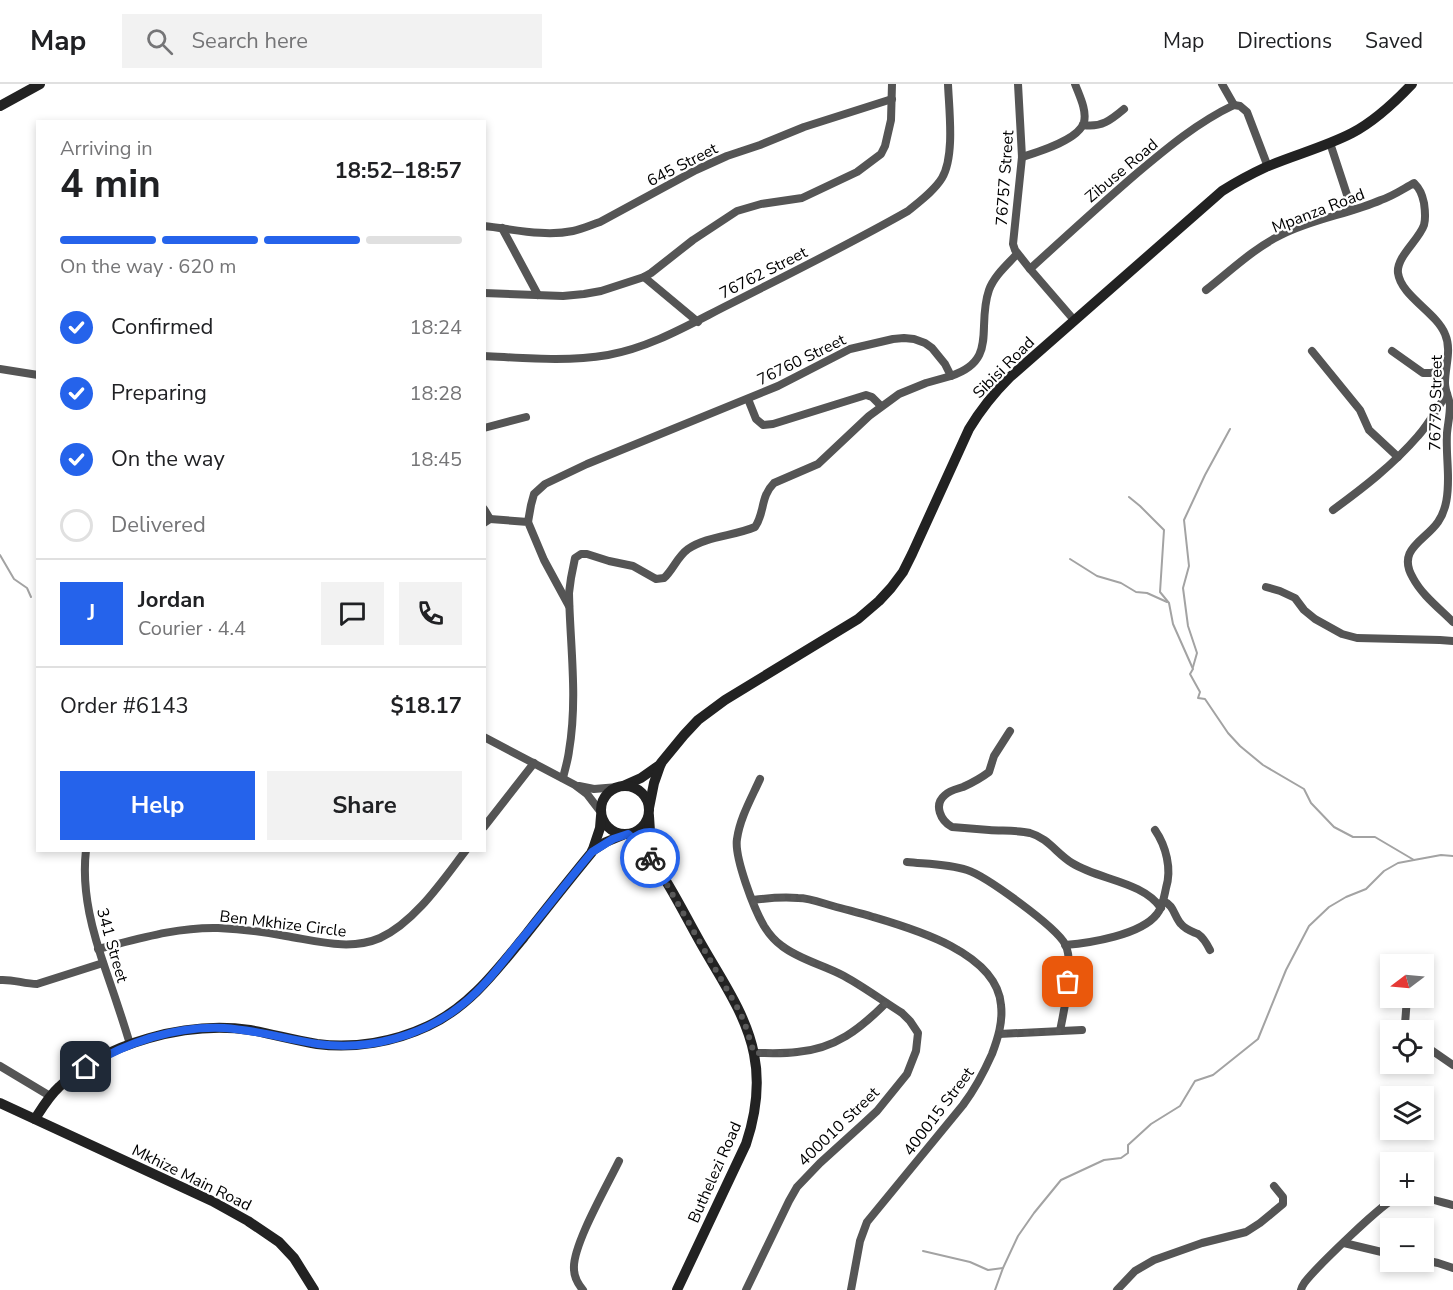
<!DOCTYPE html>
<html lang="en">
<head>
<meta charset="utf-8">
<style>
	:root { --surface:#fff; --page:#f2f2f2; --text:#202124; --muted:#757577; --line:#e0e0e0; --accent:#2563eb }
	body { margin:0; font-family:"Nunito Sans",sans-serif; background:var(--page); color:var(--text); height:100vh; display:flex; flex-direction:column; font-size:22px; white-space:nowrap }
	* { box-sizing:border-box; margin:0 }
	p { font-size:20px; color:var(--muted) }
	.icon { flex:none; width:33px; height:33px; fill:none; stroke:currentColor; stroke-width:2; stroke-linecap:round; stroke-linejoin:round }
	.map { position:relative; flex:1; overflow:hidden }
	.panel { position:absolute; left:36px; top:36px; width:450px; height:732px; display:flex; flex-direction:column; background:var(--surface); border-radius:0px; box-shadow:0 3px 9px #0003 }
	.panel>* { flex:none }
	.needle { width:39px; rotate:254deg }
	.controls { position:absolute; left:1380px; top:870px; display:grid; gap:12px }
	.controls a { display:grid; place-items:center; width:54px; height:54px; border-radius:0px; background:var(--surface); box-shadow:0 3px 9px #0003; font-size:30px }
	.pin { position:absolute; display:grid; place-items:center; width:51px; height:51px; color:#fff; margin:-26px; border-radius:12px; box-shadow:0 3px 9px #0006 }
	.courier { position:absolute; display:grid; place-items:center; width:60px; height:60px; margin:-30px; border:4px solid #2563eb; border-radius:50%; background:#fff; color:#222; box-shadow:0 2px 8px #0007 }
	.overview em { font-style:normal; font-weight:700 }
	.overview div { display:flex; flex-direction:column-reverse }
	.overview { display:flex; align-items:center; justify-content:space-between; height:102px; padding:0 24px }
	h1 { font-size:39px; font-weight:700; line-height:45px }
	.bar { display:grid; grid-template-columns:repeat(4,1fr); gap:9px 6px; align-content:center; height:72px; padding:0 24px }
	.bar i { height:8px; border-radius:4px; background:var(--line) }
	.bar .selected { background:var(--accent) }
	.bar p { grid-column:span 4 }
	.line { display:flex; align-items:center; gap:15px; padding:0 24px; border-top:2px solid var(--line) }
	.line div { flex:1 }
	.round { display:grid; place-items:center; flex:none; width:63px; height:63px; border-radius:0px; background:var(--page) }
	ol { padding:0 24px; list-style:none }
	li { display:flex; align-items:center; gap:18px; height:66px }
	li p { margin-inline-start:auto }
	li .icon { padding:6px; border-radius:50%; background:var(--accent); color:#fff; stroke-width:4 }
	li:last-child { color:var(--muted) }
	li i { width:33px; height:33px; border:3px solid var(--line); border-radius:50% }
	.primary-button { display:flex; gap:12px; margin-top:auto; padding:12px 24px }
	.primary-button a { flex:1; height:69px; border-radius:0px; background:var(--accent); color:#fff; font-size:24px; font-weight:700; line-height:69px; text-align:center }
	.primary-button a+a { background:var(--page); color:var(--text) }
	header { display:flex; align-items:center; gap:36px; box-sizing:border-box; height:84px; padding:0 30px; background:var(--surface); border-bottom:2px solid var(--line) }
	header strong { font-size:28px }
	nav { display:flex; gap:33px; margin-inline-start:auto; font-size:21px }
	.search { width:420px; height:54px; background:var(--page); display:flex; align-items:center; gap:15px; box-sizing:border-box; padding:0 21px; border-radius:0px; color:var(--muted); font-size:22px }
	.map>svg:first-child { display:block }
</style>
</head>
<body>
<header>
<strong>Map</strong>
<div class="search"><svg class="icon" aria-label="search" viewBox="0 0 24 24"><circle cx="10" cy="10" r="6"/><path d="M15 15l6 6"/></svg>Search here</div>
<nav><a>Map</a><a>Directions</a><a>Saved</a></nav>
</header>
<div class="map">
<svg width="1453" height="1206" viewBox="0 0 1453 1206">
	<rect width="100%" height="100%" fill="#fff"/>
	<g fill="none" stroke-linecap="round" stroke-linejoin="round">
		<!-- stream -->
		<g stroke="#a3a3a3" stroke-width="2">
			<polyline points="1129,413 1140,422 1164,446 1160,508 1169,519 1173,540 1193,585 1190,590 1200,608 1198,614 1205,615 1228,649 1240,662 1263,681 1304,705 1311,719 1334,743 1353,753 1375,753 1414,776 1441,771 1453,772"/>
			<polyline points="0,471 14,495 27,504 31,513"/>
			<polyline points="1070,475 1097,492 1121,499 1136,508 1147,509 1167,518"/>
			<polyline points="1193,583 1197,569 1188,542 1183,504 1189,482 1184,436 1205,391 1230,345"/>
			<polyline points="923,1167 970,1178 988,1186 1003,1184"/>
			<polyline points="995,1206 1003,1184 1018,1152 1034,1129 1061,1096 1104,1076 1121,1074 1128,1069 1128,1061 1151,1040 1180,1022 1195,997 1213,991 1258,955 1286,886 1309,842 1329,823 1346,813 1366,805 1384,787 1398,779 1414,776"/>
		</g>
		<!-- street -->
		<g stroke="#555" stroke-width="8">
			<polyline points="1018,0 1022,73 1013,160 1015,166 1030,185"/>
			<polyline points="1222,0 1234,21"/>
			<path d="M1083,41C1101,44 1111,36 1124,25"/>
			<polyline points="1330,59 1352,126"/>
			<path d="M1022,73C1038,68 1079,56 1084,38C1087,26 1079,11 1075,0"/>
			<path d="M484,142C513,145 544,153 573,147C582,145 591,141 600,138L696,86L727,72L760,61L804,43L892,15"/>
			<polyline points="502,144 538,211"/>
			<polyline points="644,193 698,238"/>
			<path d="M1206,206C1229,188 1254,164 1281,151C1312,135 1349,130 1381,116C1393,112 1403,105 1414,99C1420,105 1422,110 1424,119C1425,126 1426,134 1424,141C1419,156 1396,173 1398,189C1401,212 1436,228 1445,250C1452,266 1445,282 1445,299C1445,307 1449,314 1450,321C1450,331 1448,339 1447,349C1446,364 1448,379 1448,394C1448,409 1447,425 1438,438C1425,457 1396,465 1413,494C1422,511 1439,524 1453,538"/>
			<polyline points="484,209 563,212 584,210 601,207 644,193 651,189 693,156 737,127 761,120 802,114 857,88 881,70 885,62 891,36 892,0"/>
			<path d="M1074,236L1030,185C1065,153 1100,121 1136,90C1167,64 1198,38 1234,21L1240,22L1247,28L1268,83"/>
			<polyline points="1312,267 1360,326 1369,346 1398,373"/>
			<polyline points="1392,267 1423,289 1431,289 1445,286"/>
			<path d="M484,272C526,274 566,278 608,271C652,263 690,240 730,220C789,190 850,160 908,127C920,117 934,107 942,94C955,72 949,26 948,0"/>
			<polyline points="0,285 38,291"/>
			<polyline points="748,315 756,335 763,341 773,340 866,311 872,313 881,322"/>
			<polyline points="484,344 526,333"/>
			<polyline points="484,425 490,435 484,439"/>
			<path d="M1333,426C1363,404 1393,381 1418,352C1429,340 1437,324 1447,310"/>
			<polyline points="490,435 528,438 544,476 569,522"/>
			<path d="M528,438L531,421L534,410L545,400L587,380L778,302L850,265L893,255L904,254L914,255L925,259L932,264L945,280L951,292C999,276 976,243 989,206C994,192 1007,181 1017,170"/>
			<polyline points="1266,503 1280,507 1295,514 1304,526 1315,535 1342,550 1357,554 1440,556 1453,557"/>
			<path d="M1010,647L994,672L989,688C981,694 972,699 963,703C957,705 950,706 945,711C933,721 941,737 952,743C964,744 977,745 989,746C1003,747 1017,746 1030,749C1048,754 1057,770 1072,779C1099,796 1142,797 1161,824"/>
			<polyline points="484,653 575,701 587,710 600,727"/>
			<path d="M563,694C565,685 568,676 569,667C578,614 570,561 569,509L571,494L575,474L581,470H587L609,477L633,482L656,495L664,494C673,486 677,473 688,465C707,452 734,452 755,443C765,429 760,413 774,399L818,380L869,332L899,310L926,299L951,292"/>
			<polyline points="579,702 594,705 618,703"/>
			<polyline points="484,743 534,679"/>
			<path d="M86,766C81,809 93,850 107,890C115,913 123,937 130,960"/>
			<path d="M907,778C927,780 948,780 967,786C986,792 1056,843 1065,860C1075,879 1064,926 1060,947"/>
			<path d="M753,816C768,814 783,813 798,814C810,814 822,819 833,822C847,826 860,829 873,833C914,845 997,869 1001,921C1003,938 998,954 992,970C984,988 975,1005 963,1021L867,1138L860,1157L851,1206"/>
			<path d="M1163,817C1174,821 1174,832 1181,840C1186,846 1191,847 1198,850C1204,854 1207,860 1210,866"/>
			<path d="M1065,861C1090,859 1141,851 1157,830C1163,823 1164,813 1166,804C1172,785 1166,762 1155,746"/>
			<path d="M98,865C138,855 176,843 218,844C241,845 264,848 286,852C317,857 350,867 380,854C415,838 443,796 466,766"/>
			<path d="M0,896C13,895 24,900 37,900L103,879"/>
			<polyline points="1406,946 1405,940 1407,914"/>
			<polyline points="999,950 1082,946"/>
			<polyline points="1424,961 1453,981"/>
			<path d="M754,969C768,969 783,970 797,968C835,965 860,945 886,919"/>
			<polyline points="0,982 50,1012"/>
			<polyline points="1344,1159 1390,1170"/>
			<polyline points="1424,1176 1438,1179 1453,1184"/>
			<path d="M583,1206C578,1200 574,1192 574,1185C572,1162 608,1100 619,1077"/>
			<path d="M746,1206L789,1117L797,1103L820,1079L863,1040L877,1027L907,990L916,967L918,949L910,937L902,929C883,917 864,903 844,892C824,881 800,876 782,862C775,857 769,850 764,842C754,825 734,773 737,755C740,734 751,715 760,695"/>
			<polyline points="1117,1206 1135,1187 1154,1176 1202,1159 1246,1148 1260,1139 1283,1120 1283,1113 1274,1102"/>
			<path d="M1301,1206C1302,1202 1303,1201 1305,1198C1316,1184 1385,1116 1398,1113C1415,1109 1436,1117 1453,1121"/>
		</g>
		<!-- secondary -->
		<g stroke="#222" stroke-width="10">
			<polyline points="0,22 40,0"/>
			<polyline points="623,702 641,694 661,680"/>
			<circle cx="625" cy="726" r="24"/>
			<path d="M649,724L654,699L661,679L684,651L698,636L725,616L858,535L879,517L891,504L903,488L912,470L969,345C981,325 994,309 1010,293L1222,107C1236,98 1251,90 1266,83C1294,71 1325,63 1352,49C1375,37 1394,19 1412,0"/>
			<polyline points="649,732 651,763 655,776"/>
			<path d="M628,750C659,776 679,821 699,856C719,892 746,929 754,970C760,1000 756,1030 746,1060L677,1206"/>
			<polyline points="592,767 606,758 623,751"/>
			<polyline points="0,1019 212,1117 248,1137 279,1158 294,1174 314,1206"/>
			<path d="M35,1035C42,1024 49,1012 59,1003C105,958 188,937 250,946C272,950 294,956 317,960C354,965 394,958 428,942C469,923 496,887 524,853C546,825 569,796 592,768L600,744L601,732"/>
		</g>
	</g>
	<g fill="none" stroke-linecap="round" stroke-linejoin="round">
		<!-- done -->
		<path stroke="#595959" stroke-width="6" stroke-dasharray="0 10.8" d="M650,774L658,785L737,923L744,937L754,969C768,969 783,970 797,968C835,965 859,945 886,919C871,909 855,897 838,889C812,876 780,869 764,842C759,834 756,825 753,816C768,814 783,813 798,814C815,815 831,822 847,826C891,838 963,855 990,893C1003,911 1002,930 999,950L1060,947L1068,898"/>
		<!-- route -->
		<path stroke="#2563eb" stroke-width="8" d="M86,983C128,958 175,942 224,944C256,946 286,955 318,960C368,967 424,952 463,920C483,904 499,883 515,863C541,832 566,799 592,768L613,755L628,750L642,763L650,774"/>
	</g>
	<g text-anchor="middle" stroke-width="4.5" stroke-linejoin="round" paint-order="stroke">
		<!-- street labels -->
		<g font-size="16" fill="#000" stroke="#fff">
			<text transform="translate(682 80) rotate(-27)" y="6">645 Street</text>
			<text transform="translate(1121 86) rotate(-40)" y="6">Zibuse Road</text>
			<text transform="translate(1004 94) rotate(-86)" y="6">76757 Street</text>
			<text transform="translate(1318 126) rotate(-21)" y="6">Mpanza Road</text>
			<text transform="translate(763 188) rotate(-27)" y="6">76762 Street</text>
			<text transform="translate(801 275) rotate(-26)" y="6">76760 Street</text>
			<text transform="translate(1003 283) rotate(-45)" y="6">Sibisi Road</text>
			<text transform="translate(1435 319) rotate(-89)" y="6">76779 Street</text>
			<text transform="translate(283 839) rotate(7)" y="6">Ben Mkhize Circle</text>
			<text transform="translate(113 861) rotate(74)" y="6">341 Street</text>
			<text transform="translate(938 1027) rotate(-53)" y="6">400015 Street</text>
			<text transform="translate(838 1042) rotate(-44)" y="6">400010 Street</text>
			<text transform="translate(714 1088) rotate(-66)" y="6">Buthelezi Road</text>
			<text transform="translate(192 1093) rotate(26)" y="6">Mkhize Main Road</text>
		</g>
	</g>
</svg>
<div class="controls">
<a><svg class="needle" viewBox="-14 -14 28 28"><path d="M0-13l5 13h-10z" fill="#e53935"/><path d="M0 13l5-13h-10z" fill="#757577"/></svg></a>
<a><svg class="icon" aria-label="locate" viewBox="0 0 24 24"><circle cx="12" cy="12" r="6"/><path d="M12 2v4M12 18v4M2 12h4M18 12h4"/></svg></a>
<a><svg class="icon" aria-label="layers" viewBox="0 0 24 24"><path d="M12 4l9 5-9 5-9-5zM3 14l9 5 9-5"/></svg></a>
<a>+</a>
<a>−</a>
</div>
<div class="pin" style="left:1068px;top:898px;background:#ea580c"><svg class="icon" aria-label="bag" viewBox="0 0 24 24"><path d="M5 8h14l-1 12H6zM9 8a3 3 0 0 1 6 0"/></svg></div>
<div class="pin" style="left:86px;top:983px;background:#1f2937"><svg class="icon" aria-label="home" viewBox="0 0 24 24"><path d="M3 11l9-7 9 7M6 9v11h12V9"/></svg></div>
<div class="courier" style="left:650px;top:774px"><svg class="icon" aria-label="bike" viewBox="0 0 24 24"><circle cx="6" cy="16" r="4"/><circle cx="18" cy="16" r="4"/><path d="M6 16l4-8h5l3 8M10 8l3 8H6M13 5h3"/></svg></div>
<section class="panel">
<div class="overview"><div><h1>4 min</h1><p>Arriving in</p></div><em>18:52–18:57</em></div>
<div class="bar"><i class="selected"></i><i class="selected"></i><i class="selected"></i><i></i><p>On the way · 620 m</p></div>
<ol>
<li><svg class="icon" aria-label="check" viewBox="0 0 24 24"><path d="M5 12l5 5 9-10"/></svg>Confirmed<p>18:24</p></li>
<li><svg class="icon" aria-label="check" viewBox="0 0 24 24"><path d="M5 12l5 5 9-10"/></svg>Preparing<p>18:28</p></li>
<li><svg class="icon" aria-label="check" viewBox="0 0 24 24"><path d="M5 12l5 5 9-10"/></svg>On the way<p>18:45</p></li>
<li><i></i>Delivered</li>
</ol>
<div class="line" style="height:108px"><b class="round" style="background:var(--accent);color:#fff">J</b><div><b>Jordan</b><p>Courier · 4.4</p></div><a class="round"><svg class="icon" aria-label="chat" viewBox="0 0 24 24"><path d="M4 5h16v11H9l-5 4z"/></svg></a><a class="round"><svg class="icon" aria-label="phone" viewBox="0 0 24 24"><path d="M5 4h4l2 5-3 2q2 4 5 5l2-3 5 2v4C11 20 4 13 5 4z"/></svg></a></div>
<div class="line" style="height:78px"><div>Order #6143</div><b>$18.17</b></div>
<div class="primary-button"><a>Help</a><a>Share</a></div>
</section>
</div>
</body>
</html>
